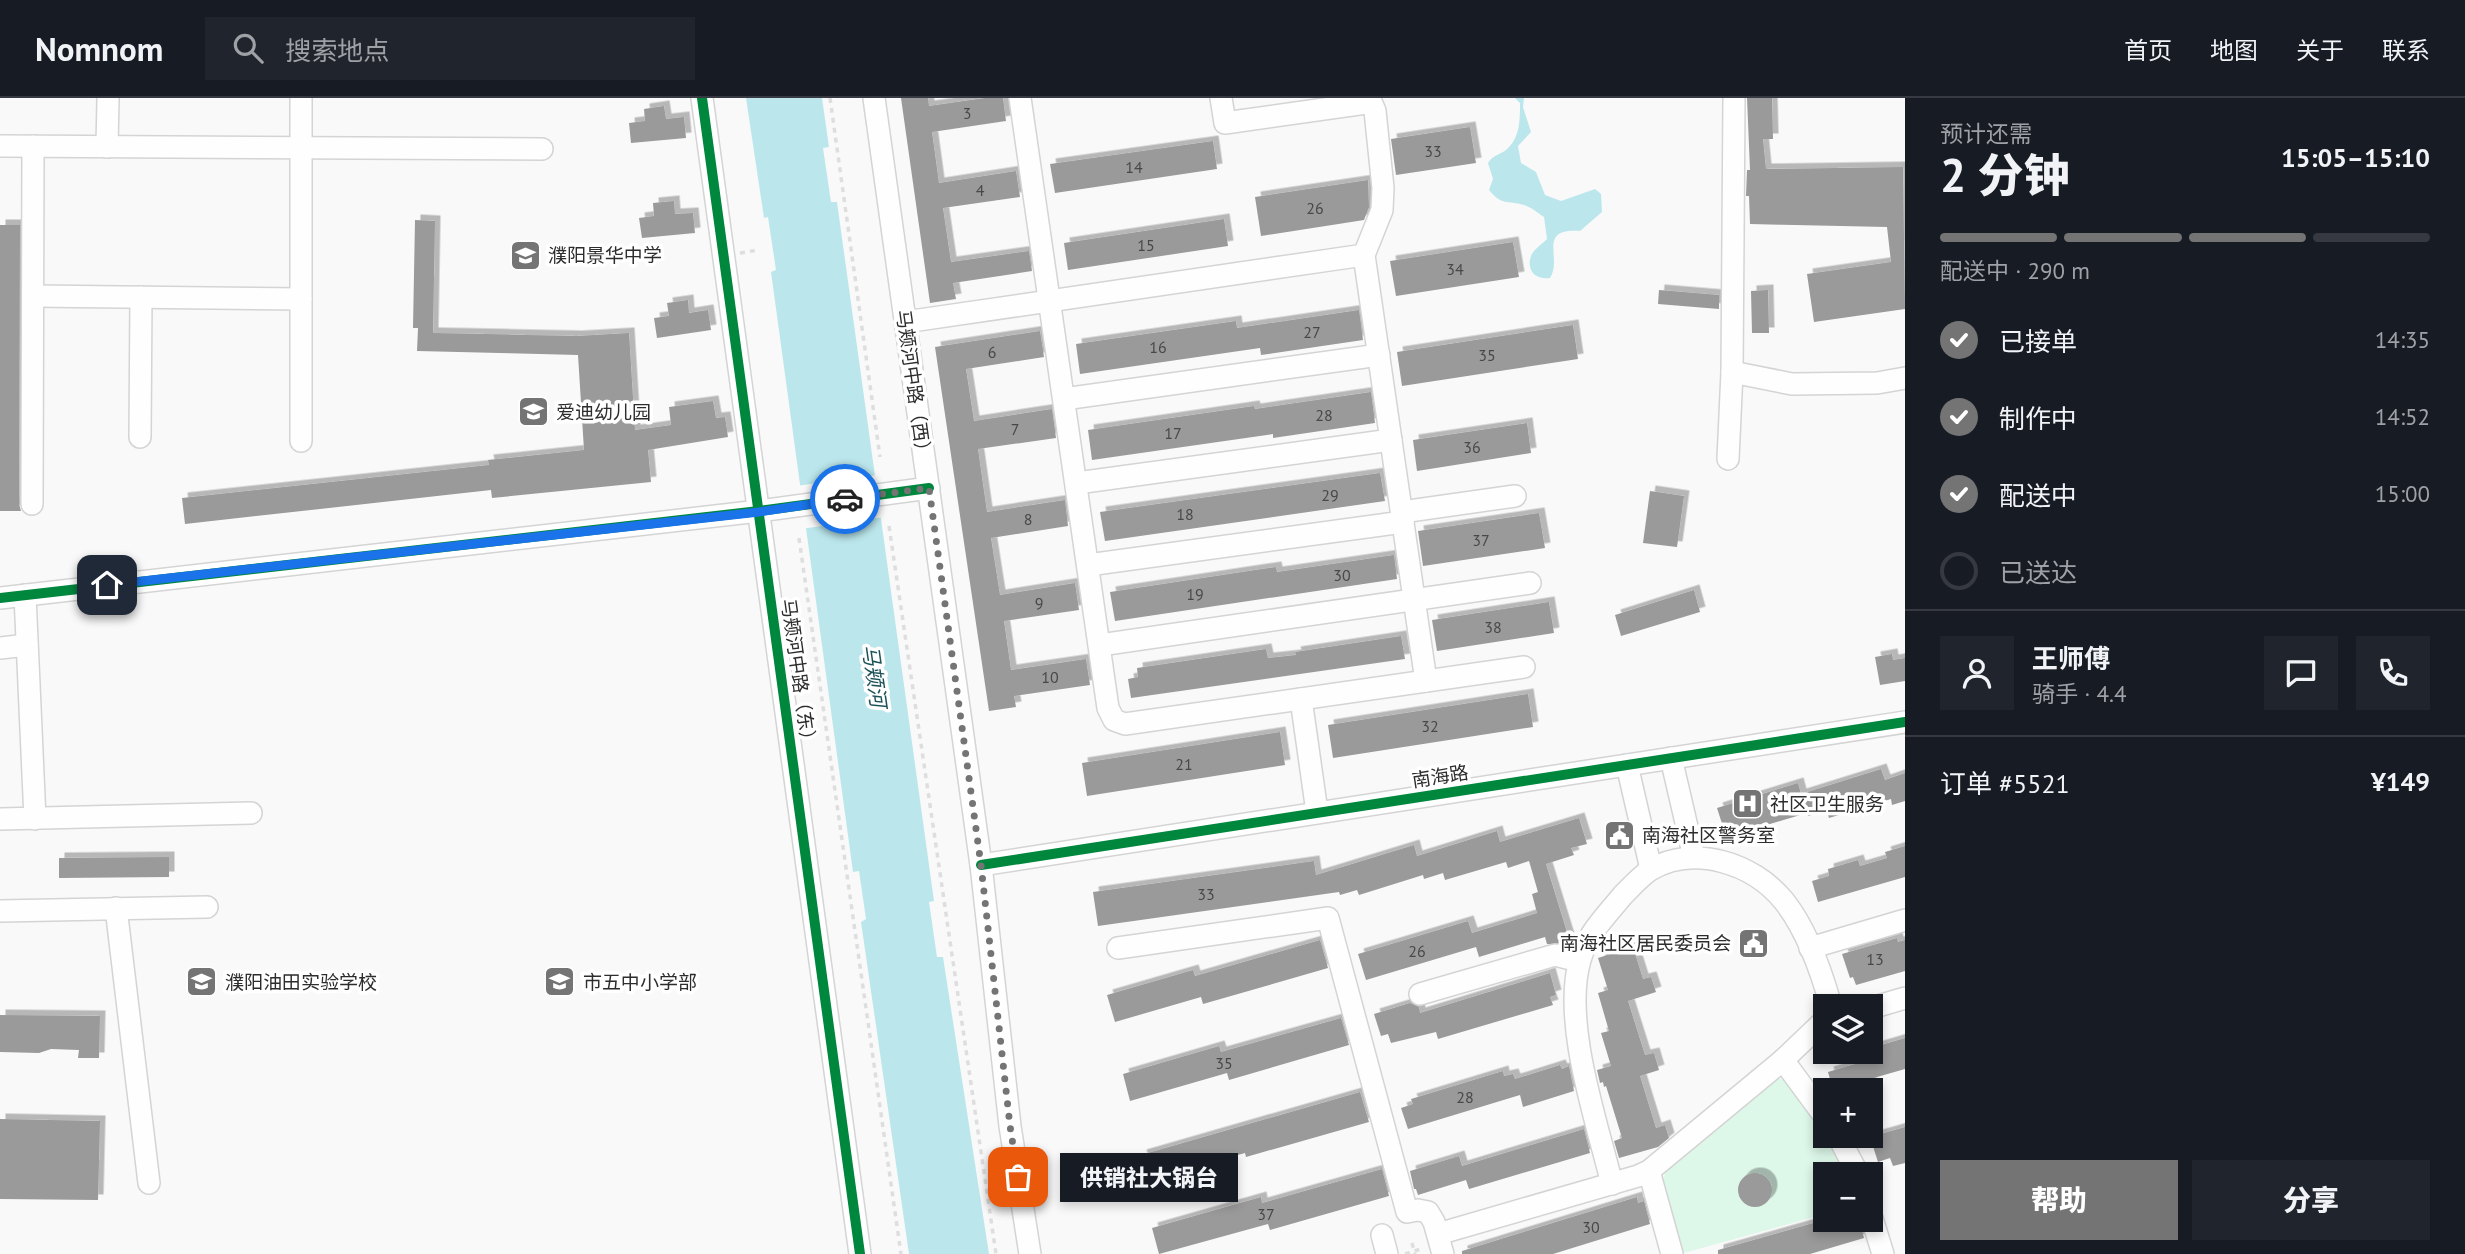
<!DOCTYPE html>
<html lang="zh">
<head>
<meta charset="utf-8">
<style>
	:root { --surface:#171b24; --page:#20242c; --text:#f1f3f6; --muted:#9ea1a6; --line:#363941; --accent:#747475 }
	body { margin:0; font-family:"PT Sans","Noto Sans SC",sans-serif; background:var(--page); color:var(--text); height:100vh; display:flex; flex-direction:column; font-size:26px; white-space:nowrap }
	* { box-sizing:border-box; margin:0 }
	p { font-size:23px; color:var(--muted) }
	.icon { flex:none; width:38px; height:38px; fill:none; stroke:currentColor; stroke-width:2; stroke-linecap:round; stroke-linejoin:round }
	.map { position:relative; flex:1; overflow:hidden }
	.side { display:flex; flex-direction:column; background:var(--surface); width:560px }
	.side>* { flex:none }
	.controls { position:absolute; left:1813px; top:896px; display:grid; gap:14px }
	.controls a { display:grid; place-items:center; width:70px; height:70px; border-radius:0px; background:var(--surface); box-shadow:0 4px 10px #0003; font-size:35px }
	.pin { position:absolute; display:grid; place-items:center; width:60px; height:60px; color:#fff; margin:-30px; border-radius:14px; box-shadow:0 4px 10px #0006 }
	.courier { position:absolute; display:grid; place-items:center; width:70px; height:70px; margin:-35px; border:5px solid #1a73e8; border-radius:50%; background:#fff; color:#222; box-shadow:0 2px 9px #0007 }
	.bubble { position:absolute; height:49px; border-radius:0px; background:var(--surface); box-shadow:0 4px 10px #0003; font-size:23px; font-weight:800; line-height:49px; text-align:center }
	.headline em { font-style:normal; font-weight:800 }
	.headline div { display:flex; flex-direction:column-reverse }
	.headline { display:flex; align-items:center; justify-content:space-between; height:119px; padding:0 35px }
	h1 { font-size:46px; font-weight:800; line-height:52px }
	.bar { display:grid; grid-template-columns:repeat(4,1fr); gap:10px 7px; align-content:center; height:84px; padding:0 35px }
	.bar i { height:9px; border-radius:5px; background:var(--line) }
	.bar .on { background:var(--accent) }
	.bar p { grid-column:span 4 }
	.line { display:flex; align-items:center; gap:18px; padding:0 35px; border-top:2px solid var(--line) }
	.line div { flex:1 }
	.round { display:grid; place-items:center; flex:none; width:74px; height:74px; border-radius:0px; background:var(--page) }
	ol { padding:0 35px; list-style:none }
	li { display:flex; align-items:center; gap:21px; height:77px }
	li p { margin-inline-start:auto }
	li .icon { padding:7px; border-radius:50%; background:var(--accent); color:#fff; stroke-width:4 }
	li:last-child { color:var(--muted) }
	li i { width:38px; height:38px; border:4px solid var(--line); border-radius:50% }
	.cta { display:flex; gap:14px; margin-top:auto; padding:14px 35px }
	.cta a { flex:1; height:80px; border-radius:0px; background:var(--accent); color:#fff; font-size:28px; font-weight:800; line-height:80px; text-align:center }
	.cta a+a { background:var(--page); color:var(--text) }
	header { display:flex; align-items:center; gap:42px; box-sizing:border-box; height:98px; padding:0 35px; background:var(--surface); border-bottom:2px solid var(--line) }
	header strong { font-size:33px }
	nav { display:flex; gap:38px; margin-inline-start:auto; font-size:24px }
	.search { width:490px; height:63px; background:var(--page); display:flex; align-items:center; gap:18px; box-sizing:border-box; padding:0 24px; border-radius:0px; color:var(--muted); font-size:26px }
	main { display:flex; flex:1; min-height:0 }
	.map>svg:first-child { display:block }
</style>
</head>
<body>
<header>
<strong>Nomnom</strong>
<div class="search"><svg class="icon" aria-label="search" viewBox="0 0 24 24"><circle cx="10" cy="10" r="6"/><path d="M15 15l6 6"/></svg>搜索地点</div>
<nav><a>首页</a><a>地图</a><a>关于</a><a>联系</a></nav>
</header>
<main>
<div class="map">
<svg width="1905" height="1156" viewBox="0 0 1905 1156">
	<defs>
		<filter id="shadow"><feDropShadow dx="5.5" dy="-5.5" stdDeviation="0" flood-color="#0004"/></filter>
	</defs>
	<rect width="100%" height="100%" fill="#f9f9f9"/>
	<!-- green -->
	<polygon fill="#ddf7e9" points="1777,981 1788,981 1850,1076 1825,1076 1825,1116 1680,1156 1661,1086 1666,1073 1674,1064"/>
	<!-- water -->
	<g fill="#bbe7ec">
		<polygon points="746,0 822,0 829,49 823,50 831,104 837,104 934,803 929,804 937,859 943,859 989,1156 909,1156 861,824 866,821 859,773 853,774 771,174 776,172 768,119 764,120"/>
		<path d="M1515,0H1524L1523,9L1531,34L1518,48L1521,65L1536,74L1545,97L1561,103L1595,91L1601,96L1602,114L1580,133C1536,130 1563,160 1550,180C1536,182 1526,173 1531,158C1533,152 1542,146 1547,141L1544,119C1538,115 1531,109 1524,107C1507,102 1502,108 1489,92L1493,81L1488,65C1493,57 1499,57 1506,52C1520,40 1520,23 1520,5Z"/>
	</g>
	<!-- pier -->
	<polygon fill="#f9f9f9" points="878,377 884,419 801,431 796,388"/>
	<!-- building -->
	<g fill="#9a9a9b" filter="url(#shadow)">
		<polygon points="901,0 928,0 929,8 985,0 1003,0 1006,23 932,34 939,85 1016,73 1020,99 943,110 951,164 1029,153 1032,173 953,185 956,201 930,205"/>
		<polygon points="1747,0 1772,0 1773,41 1763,41 1766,71 1903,69 1905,211 1814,224 1807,176 1891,164 1887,129 1750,126 1749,98 1746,98 1747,72 1750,72"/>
		<polygon points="664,8 666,21 684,19 686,40 631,45 629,25 645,23 644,11"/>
		<polygon points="1470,29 1476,65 1396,77 1391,41"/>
		<polygon points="1213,43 1217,71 1055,95 1050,66"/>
		<polygon points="1368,82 1369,109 1364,122 1261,138 1255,99"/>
		<polygon points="674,103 675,116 693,115 695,135 642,140 639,120 654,118 653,105"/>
		<polygon points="1224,121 1228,148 1068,172 1064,145"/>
		<polygon points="415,122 435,123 433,235 577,238 629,235 635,332 671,327 669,309 713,303 716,320 725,319 728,339 648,352 651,384 492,400 491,392 185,426 182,400 489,367 488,362 584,352 578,257 417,253 418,230 413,230"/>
		<polygon points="0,127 20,127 19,406 21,413 0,413"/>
		<polygon points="1513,144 1519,179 1396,198 1390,163"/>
		<polygon points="1659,192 1719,197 1719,211 1658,206"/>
		<polygon points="1768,192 1769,235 1752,235 1751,193"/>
		<polygon points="688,202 689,215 708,212 711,232 657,240 654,220 669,218 667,205"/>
		<polygon points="1359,212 1363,242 1261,257 1260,250 1080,276 1076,246 1236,223 1237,230"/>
		<polygon points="1573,227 1578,261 1402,288 1397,254"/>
		<polygon points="1040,233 1044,259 966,271 974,323 1052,311 1056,340 978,351 987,414 1065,402 1068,428 991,440 1000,497 1075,485 1079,512 1004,523 1011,572 1086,561 1090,587 1014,598 1016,609 989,613 935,249"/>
		<polygon points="1371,294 1375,325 1273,340 1273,336 1092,362 1088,332 1254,308 1255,311"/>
		<polygon points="1527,325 1531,355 1417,373 1413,342"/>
		<polygon points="1380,375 1385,403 1105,443 1100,414"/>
		<polygon points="1650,393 1684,398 1677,449 1643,445"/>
		<polygon points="1539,415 1545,450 1423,468 1418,433"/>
		<polygon points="1394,457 1397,481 1115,523 1110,494 1276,469 1277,474"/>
		<polygon points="1694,492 1700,514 1621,538 1615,517"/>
		<polygon points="1549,504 1554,535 1437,553 1432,522"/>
		<polygon points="1401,538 1405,561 1131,600 1128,581 1138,579 1137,570 1266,551 1268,560 1296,557 1295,554"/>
		<polygon points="1892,556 1893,562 1905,560 1905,583 1880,587 1875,559"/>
		<polygon points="1528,596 1533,629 1333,660 1328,627"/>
		<polygon points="1280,634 1285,667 1087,698 1082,665"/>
		<polygon points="1881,671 1885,682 1905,675 1905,703 1892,707 1891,701 1829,720 1827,713 1808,718 1807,715 1743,734 1742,729 1725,735 1717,710 1798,685 1801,696"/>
		<polygon points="1579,720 1587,746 1571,750 1574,757 1546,766 1570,844 1565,846 1547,846 1545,839 1479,859 1476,849 1366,882 1358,856 1468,823 1472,835 1537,815 1532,796 1538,794 1529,763 1508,770 1506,764 1445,782 1443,775 1424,781 1423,777 1359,797 1357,792 1340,797 1339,794 1098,828 1093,794 1314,763 1316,777 1414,747 1417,758 1497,733 1500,744"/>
		<polygon points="1905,748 1905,779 1818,804 1812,783 1829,778 1828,771 1858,762 1860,768 1887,760 1885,754"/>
		<polygon points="169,759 169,779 59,780 59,760"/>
		<polygon points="1897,840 1898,844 1905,842 1905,873 1856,887 1853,879 1850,880 1842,856"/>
		<polygon points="1320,842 1328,870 1203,906 1201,899 1115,924 1107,897 1193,872 1195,878"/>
		<polygon points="1633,849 1643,881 1651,879 1656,894 1628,903 1645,957 1654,955 1659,972 1640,978 1656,1030 1665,1027 1669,1040 1658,1049 1619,1060 1614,1043 1622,1040 1606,988 1604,989 1603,984 1600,985 1597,972 1611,968 1601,935 1609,933 1598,895 1608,892 1598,860"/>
		<polygon points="1550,875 1556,897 1550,899 1553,907 1438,941 1436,934 1391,945 1388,936 1381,938 1374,916 1410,905 1419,909 1420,915"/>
		<polygon points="0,917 100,918 99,960 78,960 79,952 51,951 39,955 0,954"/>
		<polygon points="1341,920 1349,947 1229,982 1227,975 1130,1003 1123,976 1219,948 1221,954"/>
		<polygon points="1905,940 1905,971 1870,981 1873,992 1833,992 1828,974 1865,963 1862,954 1871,954 1871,950"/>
		<polygon points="1560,967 1562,971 1569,968 1574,993 1523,1009 1520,997 1408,1031 1401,1010 1413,1006 1411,1001 1503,973 1504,978 1513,976 1515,981"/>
		<polygon points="1360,994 1369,1024 1246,1059 1245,1055 1149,1082 1141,1057"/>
		<polygon points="0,1021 100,1023 98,1102 0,1101"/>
		<polygon points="1905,1029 1905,1065 1893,1068 1890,1060 1878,1064 1870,1039"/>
		<polygon points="1584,1031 1590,1055 1469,1091 1466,1082 1418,1097 1416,1091 1414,1091 1410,1073 1459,1058 1462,1068"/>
		<polygon points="1382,1071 1389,1098 1270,1132 1268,1126 1159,1156 1152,1130 1261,1099 1262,1105"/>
		<circle cx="1755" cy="1092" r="17"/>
		<polygon points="1637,1099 1638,1105 1644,1103 1650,1126 1553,1156 1462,1156 1462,1153"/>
		<polygon points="1824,1122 1859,1122 1864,1140 1810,1156 1718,1156 1718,1152"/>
	</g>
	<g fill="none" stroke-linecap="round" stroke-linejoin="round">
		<defs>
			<g id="minor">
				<polyline points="301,0 301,343"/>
				<polyline points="702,0 860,1156"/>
				<polyline points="874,0 981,767 1010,1028 1030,1156"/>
				<polyline points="1020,0 1108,610 1114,622 1125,626 1524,569"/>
				<polyline points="1221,0 1225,25 1366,5 1372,6 1375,13 1383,90 1382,112 1364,157 1426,583"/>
				<polyline points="0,48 542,51"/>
				<polyline points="107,49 108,0"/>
				<polyline points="33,198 301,201"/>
				<polyline points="905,224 1364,157"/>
				<polyline points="1732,274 1792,286 1877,285 1905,280"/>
				<polyline points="1064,301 1379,257"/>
				<polyline points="140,339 141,199"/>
				<polyline points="1728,361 1732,274 1734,0"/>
				<polyline points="1077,385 1391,342"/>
				<polyline points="32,406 33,48"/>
				<polyline points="1402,414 1515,398"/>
				<polyline points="1088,467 1403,424"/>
				<polyline points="25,497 35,721"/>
				<polyline points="0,500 759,413 929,390"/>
				<polyline points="1100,547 1530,485"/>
				<polyline points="0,550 27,547"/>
				<polyline points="1301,601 1317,714"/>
				<polyline points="1671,660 1694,759"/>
				<polyline points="1627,667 1651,771"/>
				<polyline points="0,721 251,715"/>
				<polyline points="981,767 1905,624"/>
				<polyline points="116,810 149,1085"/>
				<polyline points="0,813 207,809"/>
				<polyline points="1118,850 1328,820 1407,1114 1418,1112 1428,1114 1434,1124 1443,1156"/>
				<polyline points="1810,850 1905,822"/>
				<polyline points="1420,896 1555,857 1579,863"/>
				<polyline points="1871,910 1905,900"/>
				<polyline points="1783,962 1825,1019"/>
				<polyline points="1838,1038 1858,1076"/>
				<polyline points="1649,1073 1672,1156"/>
				<path d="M1612,1086C1597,1024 1562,924 1580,862C1587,836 1606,818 1623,797C1632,788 1640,779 1650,772C1694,746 1753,765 1784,803C1807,832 1821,872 1831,908"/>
				<polyline points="1871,1117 1883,1156"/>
				<polyline points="1438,1136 1638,1078 1649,1073 1783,962 1825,922"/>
				<polyline points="1382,1137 1387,1156"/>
			</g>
		</defs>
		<!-- minor casing -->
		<use href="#minor" stroke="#d4d4d4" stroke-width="24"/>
		<!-- path -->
		<g stroke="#dededf" stroke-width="3.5" stroke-dasharray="5 5" stroke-linecap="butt">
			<polyline points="830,0 880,359"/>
			<polyline points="740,155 758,152"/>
			<polyline points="889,428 996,1156"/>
			<polyline points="799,440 901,1156"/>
			<polyline points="1412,1145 1415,1156"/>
			<polyline points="1405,1156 1421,1151"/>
		</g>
		<!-- minor -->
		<use href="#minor" stroke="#fefefe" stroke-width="21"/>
		<defs>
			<g id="cycleway">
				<polyline points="702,0 860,1156"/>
				<polyline points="0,500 759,413 929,390"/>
				<polyline points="981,767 1905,624"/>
			</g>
		</defs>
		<!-- cycleway casing -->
		<use href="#cycleway" stroke="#fff" stroke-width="15"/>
		<!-- cycleway -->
		<use href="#cycleway" stroke="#00873e" stroke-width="10"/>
	</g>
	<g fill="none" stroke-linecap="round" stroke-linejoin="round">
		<!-- done -->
		<polyline stroke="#747475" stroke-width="7" stroke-dasharray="0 12.6" points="845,401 929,390 981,767 1010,1028 1018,1079"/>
		<!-- route -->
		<polyline stroke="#1a73e8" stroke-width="9" points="107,487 759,414 845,401"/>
	</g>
	<!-- icons -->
	<defs>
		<symbol id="school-square" viewBox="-11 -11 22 22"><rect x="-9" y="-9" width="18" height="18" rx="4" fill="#747475" stroke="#fff"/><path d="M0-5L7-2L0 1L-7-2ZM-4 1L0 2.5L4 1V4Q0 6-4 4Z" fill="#fff"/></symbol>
		<symbol id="hospital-square" viewBox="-11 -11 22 22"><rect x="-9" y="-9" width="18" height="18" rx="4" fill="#747475" stroke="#fff"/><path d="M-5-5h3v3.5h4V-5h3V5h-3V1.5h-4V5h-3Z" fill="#fff"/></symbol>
		<symbol id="civic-square" viewBox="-11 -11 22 22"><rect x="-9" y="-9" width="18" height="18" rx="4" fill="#747475" stroke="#fff"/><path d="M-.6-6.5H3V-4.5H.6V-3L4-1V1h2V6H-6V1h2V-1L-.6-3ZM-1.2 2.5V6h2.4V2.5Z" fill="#fff"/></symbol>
	</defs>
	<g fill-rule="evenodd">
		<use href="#school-square" x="508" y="140" width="35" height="35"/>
		<use href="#school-square" x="516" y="296" width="35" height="35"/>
		<use href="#hospital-square" x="1730" y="688" width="35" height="35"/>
		<use href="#civic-square" x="1602" y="720" width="35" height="35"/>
		<use href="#civic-square" x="1736" y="828" width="35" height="35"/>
		<use href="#school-square" x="184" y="866" width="35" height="35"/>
		<use href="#school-square" x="542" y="866" width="35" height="35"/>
	</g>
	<g text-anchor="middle" stroke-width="7" stroke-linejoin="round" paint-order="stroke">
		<!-- number labels -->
		<g font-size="16" fill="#484849">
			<text x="967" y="21">3</text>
			<text x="1433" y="59">33</text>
			<text x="1134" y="75">14</text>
			<text x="980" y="98">4</text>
			<text x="1315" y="116">26</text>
			<text x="1146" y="153">15</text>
			<text x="1455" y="177">34</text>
			<text x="1312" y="240">27</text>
			<text x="1158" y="255">16</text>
			<text x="992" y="260">6</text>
			<text x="1487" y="263">35</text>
			<text x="1324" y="323">28</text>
			<text x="1015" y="337">7</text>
			<text x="1173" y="341">17</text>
			<text x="1472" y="355">36</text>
			<text x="1330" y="403">29</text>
			<text x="1185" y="422">18</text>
			<text x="1028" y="427">8</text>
			<text x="1481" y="448">37</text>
			<text x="1342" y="483">30</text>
			<text x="1195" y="502">19</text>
			<text x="1039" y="511">9</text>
			<text x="1493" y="535">38</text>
			<text x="1050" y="585">10</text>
			<text x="1430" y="634">32</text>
			<text x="1184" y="672">21</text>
			<text x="1206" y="802">33</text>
			<text x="1417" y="859">26</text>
			<text x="1875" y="867">13</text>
			<text x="1224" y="971">35</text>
			<text x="1465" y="1005">28</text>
			<text x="1266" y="1122">37</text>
			<text x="1591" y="1135">30</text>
		</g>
		<!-- poi labels -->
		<g font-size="19" fill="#2d2d2e" stroke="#fff" text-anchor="start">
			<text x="548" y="164">濮阳景华中学</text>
			<text x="556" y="321">爱迪幼儿园</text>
			<text x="1770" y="713">社区卫生服务</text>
			<text x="1642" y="744">南海社区警务室</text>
			<text x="1731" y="852" text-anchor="end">南海社区居民委员会</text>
			<text x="225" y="891">濮阳油田实验学校</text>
			<text x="583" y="891">市五中小学部</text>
		</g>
		<!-- street labels -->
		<g font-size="19" fill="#2d2d2e" stroke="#fff">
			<text transform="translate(914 287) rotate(82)" y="7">马颊河中路（西）</text>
			<text transform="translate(799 576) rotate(82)" y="7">马颊河中路（东）</text>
			<text transform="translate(1440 678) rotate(-9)" y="7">南海路</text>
		</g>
		<!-- water labels -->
		<g font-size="21" font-style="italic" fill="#1c5258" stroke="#fff">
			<text transform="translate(874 578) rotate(82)" y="7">马颊河</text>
		</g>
	</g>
</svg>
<div class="controls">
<a><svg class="icon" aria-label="layers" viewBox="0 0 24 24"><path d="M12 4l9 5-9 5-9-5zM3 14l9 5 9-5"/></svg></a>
<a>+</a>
<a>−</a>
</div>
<div class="pin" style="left:1018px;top:1079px;background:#ea580c"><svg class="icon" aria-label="bag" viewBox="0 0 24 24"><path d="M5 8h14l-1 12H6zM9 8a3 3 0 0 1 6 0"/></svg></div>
<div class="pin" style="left:107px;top:487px;background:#1f2937"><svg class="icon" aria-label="home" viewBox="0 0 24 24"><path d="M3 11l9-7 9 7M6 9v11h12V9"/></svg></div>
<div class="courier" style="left:845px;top:401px"><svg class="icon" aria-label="car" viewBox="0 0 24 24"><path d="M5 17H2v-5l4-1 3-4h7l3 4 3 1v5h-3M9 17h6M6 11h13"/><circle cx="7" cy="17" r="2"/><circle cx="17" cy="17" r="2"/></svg></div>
<div class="bubble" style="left:1060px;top:1055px;width:178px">供销社大锅台</div>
</div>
<section class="side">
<div class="headline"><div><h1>2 分钟</h1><p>预计还需</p></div><em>15:05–15:10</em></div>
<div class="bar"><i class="on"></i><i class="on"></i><i class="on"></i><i></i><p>配送中 · 290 m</p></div>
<ol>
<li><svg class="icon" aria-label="check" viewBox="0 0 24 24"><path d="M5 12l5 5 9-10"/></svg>已接单<p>14:35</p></li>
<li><svg class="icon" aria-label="check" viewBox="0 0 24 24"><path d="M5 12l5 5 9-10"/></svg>制作中<p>14:52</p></li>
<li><svg class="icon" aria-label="check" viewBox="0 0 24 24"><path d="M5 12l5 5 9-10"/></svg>配送中<p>15:00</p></li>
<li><i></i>已送达</li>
</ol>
<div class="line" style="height:126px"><a class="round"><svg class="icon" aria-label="person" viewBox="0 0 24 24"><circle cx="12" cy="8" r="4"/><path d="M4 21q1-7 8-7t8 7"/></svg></a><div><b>王师傅</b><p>骑手 · 4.4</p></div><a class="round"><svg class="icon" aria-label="chat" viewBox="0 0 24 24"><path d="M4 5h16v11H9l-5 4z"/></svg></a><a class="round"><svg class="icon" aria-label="phone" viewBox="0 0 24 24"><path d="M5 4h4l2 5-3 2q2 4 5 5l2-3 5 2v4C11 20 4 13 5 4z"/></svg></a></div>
<div class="line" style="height:91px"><div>订单 #5521</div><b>¥149</b></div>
<div class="cta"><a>帮助</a><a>分享</a></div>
</section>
</main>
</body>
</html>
